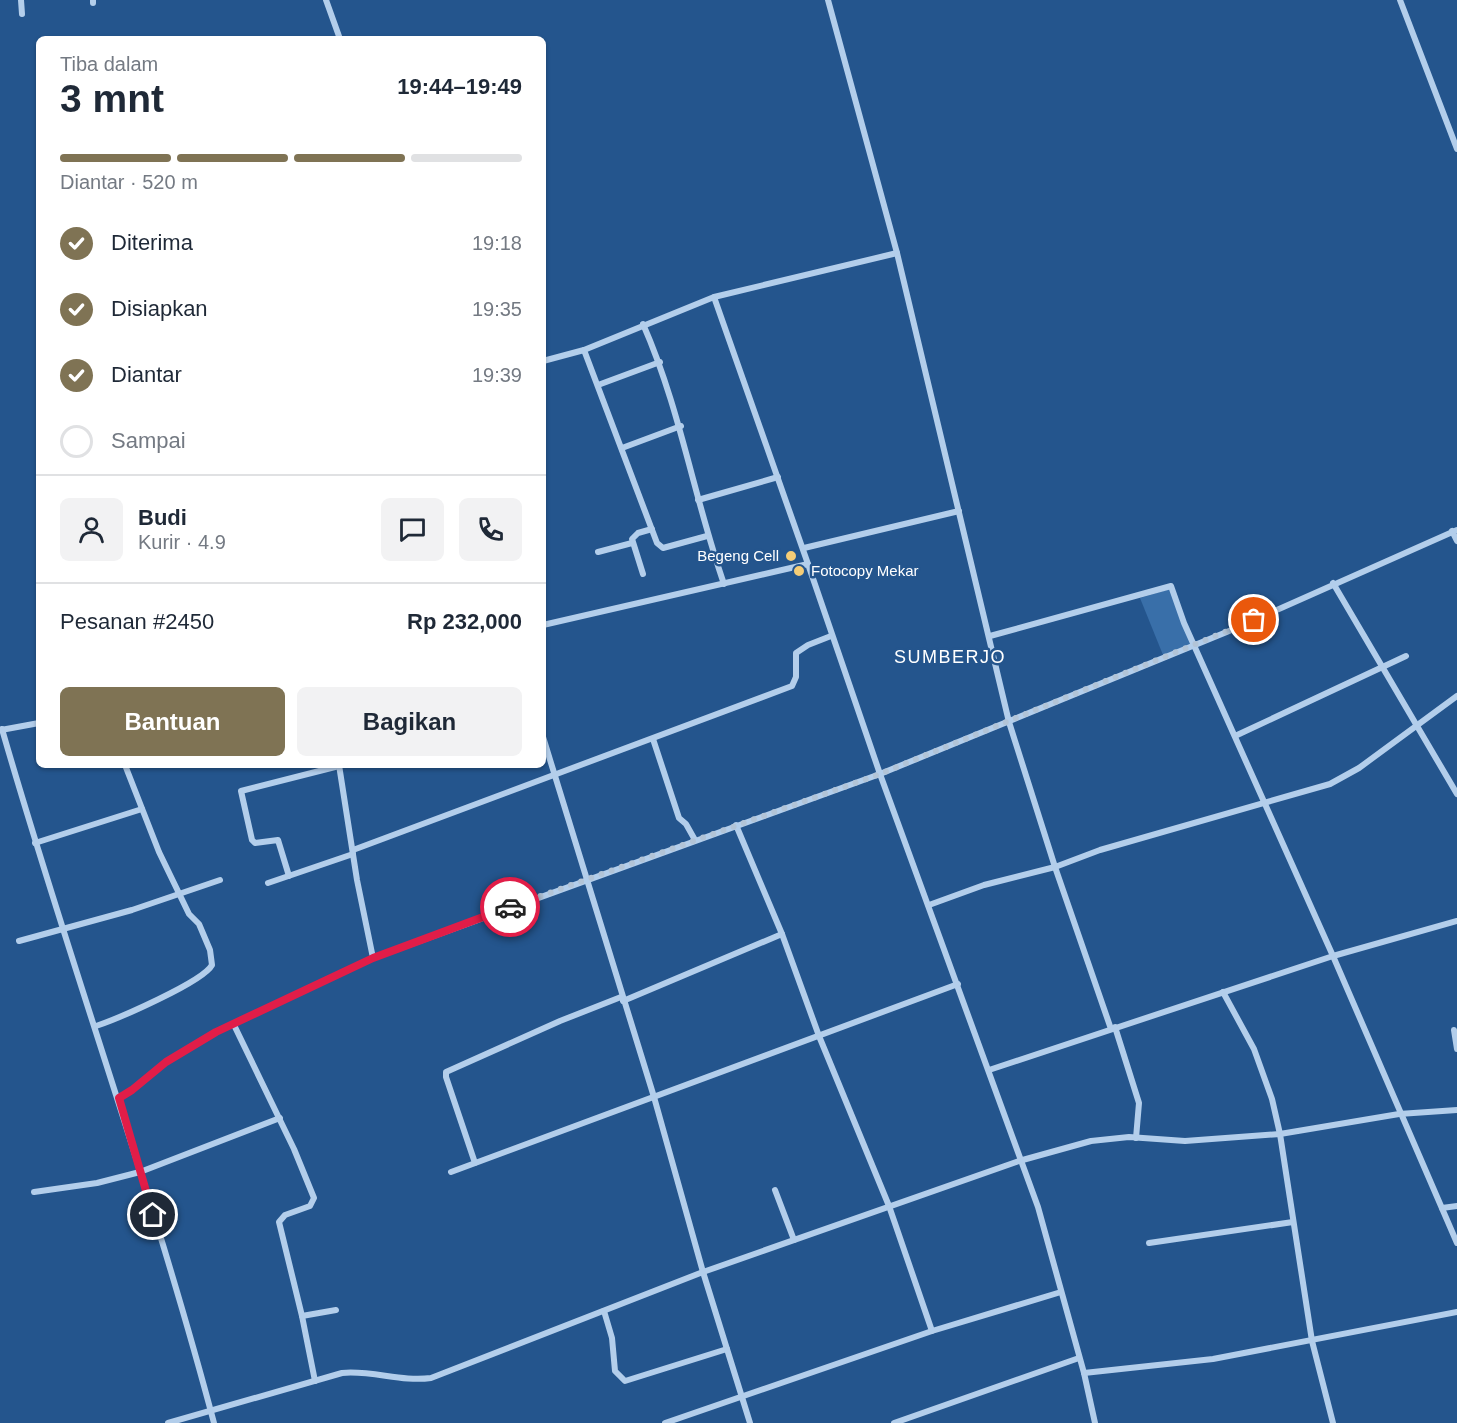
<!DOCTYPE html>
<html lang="id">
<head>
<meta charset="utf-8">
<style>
	:root { --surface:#fff; --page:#f2f2f3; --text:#1f2937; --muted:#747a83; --line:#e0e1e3; --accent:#7f7354 }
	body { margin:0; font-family:Arial,sans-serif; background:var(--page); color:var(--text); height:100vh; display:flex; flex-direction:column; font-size:22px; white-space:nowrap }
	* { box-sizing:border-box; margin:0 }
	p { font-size:20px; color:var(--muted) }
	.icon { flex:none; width:33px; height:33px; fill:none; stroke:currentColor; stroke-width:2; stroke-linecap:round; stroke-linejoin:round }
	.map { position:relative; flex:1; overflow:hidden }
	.details { position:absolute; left:36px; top:36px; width:510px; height:732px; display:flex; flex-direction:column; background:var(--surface); border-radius:9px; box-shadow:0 2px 4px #0004 }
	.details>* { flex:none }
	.pin { position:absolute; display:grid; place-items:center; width:51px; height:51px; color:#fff; margin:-26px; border:3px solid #fff; border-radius:50%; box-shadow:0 2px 6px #0007 }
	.courier { position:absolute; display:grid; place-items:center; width:60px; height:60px; margin:-30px; border:4px solid #e11d48; border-radius:50%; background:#fff; color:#222; box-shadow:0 2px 8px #0007 }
	.summary em { font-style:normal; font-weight:800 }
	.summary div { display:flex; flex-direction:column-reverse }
	.summary { display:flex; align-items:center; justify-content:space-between; height:102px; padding:0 24px }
	h1 { font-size:39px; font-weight:800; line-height:45px }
	.bar { display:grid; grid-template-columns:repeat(4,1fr); gap:9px 6px; align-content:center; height:72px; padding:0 24px }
	.bar i { height:8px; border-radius:4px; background:var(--line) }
	.bar .active { background:var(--accent) }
	.bar p { grid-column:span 4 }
	.line { display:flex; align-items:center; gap:15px; padding:0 24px; border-top:2px solid var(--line) }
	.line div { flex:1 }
	.round { display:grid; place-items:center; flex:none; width:63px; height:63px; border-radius:9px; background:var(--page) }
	ol { padding:0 24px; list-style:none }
	li { display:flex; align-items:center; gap:18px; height:66px }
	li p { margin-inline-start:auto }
	li .icon { padding:6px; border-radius:50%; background:var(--accent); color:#fff; stroke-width:4 }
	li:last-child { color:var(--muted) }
	li i { width:33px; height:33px; border:3px solid var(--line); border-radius:50% }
	.primary-button { display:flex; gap:12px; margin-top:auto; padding:12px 24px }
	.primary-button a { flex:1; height:69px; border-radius:9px; background:var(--accent); color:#fff; font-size:24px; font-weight:800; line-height:69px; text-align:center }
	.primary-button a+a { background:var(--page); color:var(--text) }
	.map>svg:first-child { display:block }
</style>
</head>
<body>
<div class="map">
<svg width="1457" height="1423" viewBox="0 0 1457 1423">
	<rect width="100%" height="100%" fill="#24558d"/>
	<!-- green -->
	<polygon fill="#396fa9" points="1170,589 1192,643 1163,655 1140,598"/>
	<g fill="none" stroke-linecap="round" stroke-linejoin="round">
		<!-- street -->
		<g stroke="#b3ceeb" stroke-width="6">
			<polyline points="21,0 22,14"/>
			<polyline points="93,0 93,3"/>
			<polyline points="326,0 340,39"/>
			<polyline points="828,0 897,253 1009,722 1055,867 1111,1029"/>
			<polyline points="1400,0 1457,149"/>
			<polyline points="714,297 808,564"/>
			<path d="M643,324C680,408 694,498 724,584"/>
			<polyline points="584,350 657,543 663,548 707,536"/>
			<polyline points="543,361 584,350 714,297 897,253"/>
			<polyline points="598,385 660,362"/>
			<polyline points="622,448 681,426"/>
			<polyline points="698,500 778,477"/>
			<polyline points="1452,531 1457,541"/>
			<polyline points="804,548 959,511"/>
			<polyline points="598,552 632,543"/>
			<polyline points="643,574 632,539 638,533 652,529"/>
			<polyline points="1333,583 1457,794"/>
			<polyline points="543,625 808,564 880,774 1234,629 1457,530"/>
			<polyline points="990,636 1171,586 1184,623 1333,956 1457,1243"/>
			<path d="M2,729C69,962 152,1189 214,1423"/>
			<polyline points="1,730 39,723"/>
			<polyline points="1235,736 1406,656"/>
			<polyline points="543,737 654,1097 703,1272 750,1423"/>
			<polyline points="653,739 679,818 686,824 695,840"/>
			<polyline points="339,765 357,880 373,958"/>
			<polyline points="736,825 782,934 819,1036 889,1206 932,1331"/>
			<polyline points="35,843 142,809"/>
			<polyline points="353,850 792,686 796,677 796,653 808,645 831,636"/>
			<polyline points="289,876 278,840 255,843 252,840 241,791 339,766"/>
			<polyline points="268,883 353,854"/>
			<polyline points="929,905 984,885 1055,867 1100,850 1330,784 1359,768 1457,696"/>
			<polyline points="19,941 132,910 220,880"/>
			<polyline points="1223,992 1254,1049 1272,1099 1280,1134 1312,1341 1333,1423"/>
			<polyline points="623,1001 782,934"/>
			<polyline points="234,1025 294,1149 314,1198 310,1206 285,1215 279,1222 302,1316"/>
			<path d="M96,1026C117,1019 203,982 212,965L210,950L199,924L189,914L159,852L125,765"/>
			<polyline points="1115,1027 1139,1103 1136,1138"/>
			<polyline points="1454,1030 1457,1049"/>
			<polyline points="989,1070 1333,956 1457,921"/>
			<polyline points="119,1098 132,1090 166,1062 216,1032 373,958 880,774 1038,1207 1084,1373 1095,1423"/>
			<polyline points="475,1163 446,1077 446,1072 560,1021 621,997"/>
			<polyline points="451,1172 958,984"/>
			<polyline points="775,1190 794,1240"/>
			<polyline points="34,1192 97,1183 140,1172 280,1118"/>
			<polyline points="1442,1208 1457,1206"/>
			<polyline points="1149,1243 1293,1222"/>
			<polyline points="604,1311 612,1338 615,1371 625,1381 727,1349"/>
			<polyline points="1084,1373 1213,1359 1457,1312"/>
			<polyline points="315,1381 302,1316 336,1310"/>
			<path d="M168,1423L342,1373C372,1370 401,1382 431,1378L703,1272L1019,1161L1091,1141L1129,1137L1185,1141L1280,1134L1399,1114L1457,1110"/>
			<polyline points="665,1423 932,1331 1061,1292"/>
			<polyline points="894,1423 1079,1358"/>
		</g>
	</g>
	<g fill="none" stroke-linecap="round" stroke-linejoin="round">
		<!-- done -->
		<polyline stroke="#b2c4d7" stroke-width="6" stroke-dasharray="0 10.8" points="510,907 880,774 1254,620"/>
		<!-- route -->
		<polyline stroke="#e11d48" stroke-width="8" points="153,1215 119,1098 132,1090 166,1062 216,1032 373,958 510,907"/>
	</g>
	<!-- markers -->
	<g fill="#f5cd77" stroke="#24558d" stroke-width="2">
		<circle cx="791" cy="556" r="6"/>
		<circle cx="799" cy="571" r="6"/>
	</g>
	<g text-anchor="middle" stroke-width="5" stroke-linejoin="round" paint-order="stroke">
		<!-- poi labels -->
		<g font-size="15" fill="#fff" stroke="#24558d" text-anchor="end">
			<text x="779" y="561">Begeng Cell</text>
			<text x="811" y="576" text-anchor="start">Fotocopy Mekar</text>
		</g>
		<!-- quarter labels -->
		<g font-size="18" letter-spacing="1.5" fill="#fff" stroke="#24558d">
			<text x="950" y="663">SUMBERJO</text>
		</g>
	</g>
</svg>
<div class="pin" style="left:1254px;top:620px;background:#ea580c"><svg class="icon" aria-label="bag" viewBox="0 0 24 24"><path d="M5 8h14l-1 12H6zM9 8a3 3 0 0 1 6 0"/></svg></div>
<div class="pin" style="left:153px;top:1215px;background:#1f2937"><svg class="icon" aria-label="home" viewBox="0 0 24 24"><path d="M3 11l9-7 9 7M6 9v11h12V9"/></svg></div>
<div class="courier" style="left:510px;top:907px"><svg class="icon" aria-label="car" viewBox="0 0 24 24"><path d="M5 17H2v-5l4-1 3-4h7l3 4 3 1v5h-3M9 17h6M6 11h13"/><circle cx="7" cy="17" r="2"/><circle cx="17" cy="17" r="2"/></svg></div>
<section class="details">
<div class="summary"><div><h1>3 mnt</h1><p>Tiba dalam</p></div><em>19:44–19:49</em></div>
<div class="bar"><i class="active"></i><i class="active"></i><i class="active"></i><i></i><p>Diantar · 520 m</p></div>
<ol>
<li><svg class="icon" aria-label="check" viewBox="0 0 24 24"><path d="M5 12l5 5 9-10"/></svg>Diterima<p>19:18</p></li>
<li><svg class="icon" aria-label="check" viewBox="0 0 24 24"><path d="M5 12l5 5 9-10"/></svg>Disiapkan<p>19:35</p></li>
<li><svg class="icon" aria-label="check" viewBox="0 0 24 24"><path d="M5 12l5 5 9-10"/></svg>Diantar<p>19:39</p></li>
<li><i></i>Sampai</li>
</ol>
<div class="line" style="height:108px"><a class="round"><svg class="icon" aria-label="person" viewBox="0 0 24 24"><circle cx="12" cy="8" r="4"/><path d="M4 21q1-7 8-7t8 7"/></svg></a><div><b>Budi</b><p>Kurir · 4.9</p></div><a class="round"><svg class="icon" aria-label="chat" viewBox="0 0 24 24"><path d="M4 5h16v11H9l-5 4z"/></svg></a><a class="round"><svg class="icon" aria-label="phone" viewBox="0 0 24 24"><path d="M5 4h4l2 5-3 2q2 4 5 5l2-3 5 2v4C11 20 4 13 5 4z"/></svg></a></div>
<div class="line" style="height:78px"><div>Pesanan #2450</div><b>Rp 232,000</b></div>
<div class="primary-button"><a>Bantuan</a><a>Bagikan</a></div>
</section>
</div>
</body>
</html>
